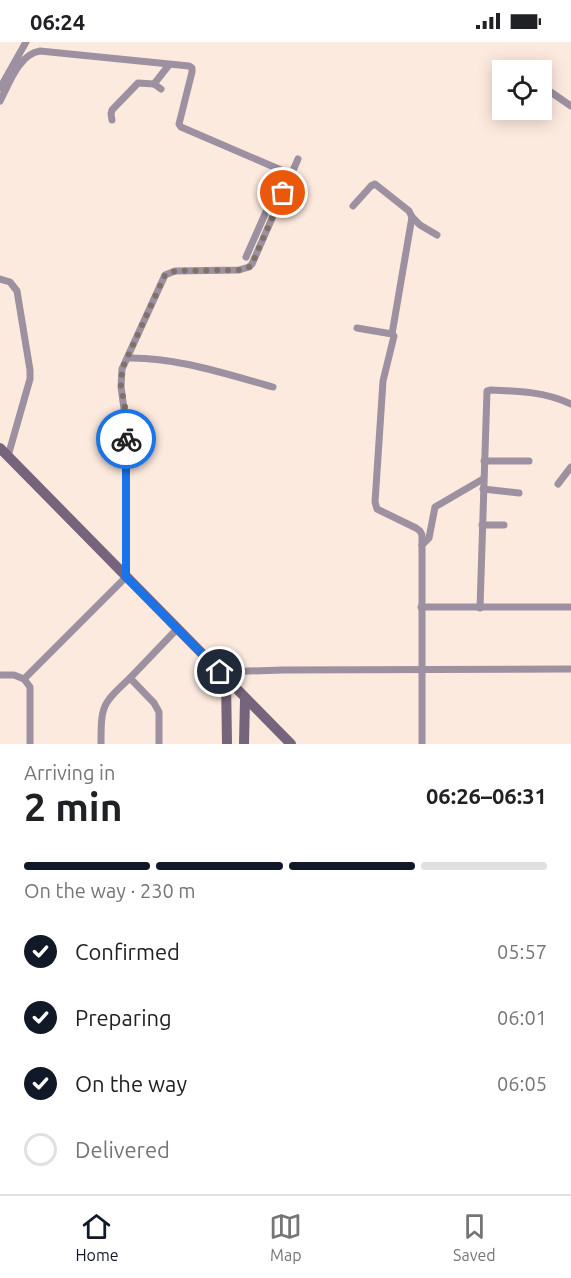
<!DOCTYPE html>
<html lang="en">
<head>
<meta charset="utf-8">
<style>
	:root { --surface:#fff; --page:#f6f6f6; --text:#202124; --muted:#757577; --line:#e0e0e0; --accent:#111827 }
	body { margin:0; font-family:Ubuntu,sans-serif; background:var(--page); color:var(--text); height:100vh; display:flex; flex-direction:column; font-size:22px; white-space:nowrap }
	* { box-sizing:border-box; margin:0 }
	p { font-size:20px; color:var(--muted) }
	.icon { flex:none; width:33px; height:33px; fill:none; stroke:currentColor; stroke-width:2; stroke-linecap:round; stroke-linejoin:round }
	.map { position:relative; height:702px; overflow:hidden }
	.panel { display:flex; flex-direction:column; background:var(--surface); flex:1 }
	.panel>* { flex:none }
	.fabs { position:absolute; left:492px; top:18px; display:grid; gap:12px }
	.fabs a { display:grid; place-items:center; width:60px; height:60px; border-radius:0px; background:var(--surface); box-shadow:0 3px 15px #0003; font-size:30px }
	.pin { position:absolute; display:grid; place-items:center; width:51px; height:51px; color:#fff; margin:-26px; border:3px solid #fff; border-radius:50%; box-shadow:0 2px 6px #0007 }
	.courier { position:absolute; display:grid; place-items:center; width:60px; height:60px; margin:-30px; border:4px solid #1a73e8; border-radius:50%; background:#fff; color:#222; box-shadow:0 2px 8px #0007 }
	.summary em { font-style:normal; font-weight:600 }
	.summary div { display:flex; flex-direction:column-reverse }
	.summary { display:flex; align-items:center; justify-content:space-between; height:102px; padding:0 24px }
	h1 { font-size:39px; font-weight:600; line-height:45px }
	.bar { display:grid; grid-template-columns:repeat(4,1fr); gap:9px 6px; align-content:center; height:72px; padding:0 24px }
	.bar i { height:8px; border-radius:4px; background:var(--line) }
	.bar .active { background:var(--accent) }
	.bar p { grid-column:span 4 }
	ol { padding:0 24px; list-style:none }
	li { display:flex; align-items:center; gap:18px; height:66px }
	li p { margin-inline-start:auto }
	li .icon { padding:6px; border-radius:50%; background:var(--accent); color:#fff; stroke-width:4 }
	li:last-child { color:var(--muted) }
	li i { width:33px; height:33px; border:3px solid var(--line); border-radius:50% }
	.status { display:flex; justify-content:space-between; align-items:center; height:42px; padding:0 30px; background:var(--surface); direction:ltr }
	.status svg { height:16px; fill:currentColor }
	.tabs { display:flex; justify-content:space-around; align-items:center; height:84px; border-top:2px solid var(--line); background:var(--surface); font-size:16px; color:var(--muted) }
	.tabs a { display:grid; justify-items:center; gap:3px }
	.tabs .active { color:var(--accent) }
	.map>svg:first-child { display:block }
</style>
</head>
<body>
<div class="status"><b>06:24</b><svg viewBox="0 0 49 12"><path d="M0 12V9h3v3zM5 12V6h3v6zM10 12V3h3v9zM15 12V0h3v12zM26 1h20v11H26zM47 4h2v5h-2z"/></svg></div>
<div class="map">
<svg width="571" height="702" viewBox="0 0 571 702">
	<rect width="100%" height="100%" fill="#fdeadf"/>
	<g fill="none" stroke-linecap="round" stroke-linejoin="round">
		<!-- street -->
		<g stroke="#9d90a1" stroke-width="7">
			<polyline points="154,42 161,47"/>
			<polyline points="542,44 571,64"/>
			<polyline points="0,46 26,0"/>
			<path d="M0,59C9,42 19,12 40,9L189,24L192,26V30L179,82L181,85L281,128V136L246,215"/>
			<polyline points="112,78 111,72 112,68 138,41 154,42 169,23"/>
			<polyline points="353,164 371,144 375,142 409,169 412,175 392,292"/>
			<polyline points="412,175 420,183 437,193"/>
			<polyline points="0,237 10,240 17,249 30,328 30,337 8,414"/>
			<polyline points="357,286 392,292 394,294 383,339 375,460 377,467 416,486 420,489 422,493 422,702"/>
			<path d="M128,316C176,315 226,332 273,345"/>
			<polyline points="484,419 529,419"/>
			<polyline points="558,442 571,425"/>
			<polyline points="483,447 519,451"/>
			<polyline points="482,483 504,483"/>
			<polyline points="422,503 429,496 435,465 483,437"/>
			<polyline points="421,565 571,565"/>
			<path d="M480,566L487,349L491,348C519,349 546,350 571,362"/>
			<polyline points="220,630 283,628 571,627"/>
			<polyline points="0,633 14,633 24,637"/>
			<polyline points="24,637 126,535 126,381 121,345 122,327 165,233 175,229 239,228 249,225 252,222 298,117"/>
			<polyline points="24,637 30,645 30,702"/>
			<path d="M101,702C101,663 102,662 130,636"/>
			<polyline points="159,702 159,670 154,661 130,636 177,587"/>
		</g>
		<!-- secondary -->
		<g stroke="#75647c" stroke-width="10">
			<polyline points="0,406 291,702"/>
			<polyline points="226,637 227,702"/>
			<polyline points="244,702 245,657"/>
		</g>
	</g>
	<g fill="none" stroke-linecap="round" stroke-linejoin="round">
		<!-- done -->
		<polyline stroke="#807169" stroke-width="6" stroke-dasharray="0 10.8" points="126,397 126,370 121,345 122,327 165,233 175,229 239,228 249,225 252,222 283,151"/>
		<!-- route -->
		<polyline stroke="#1a73e8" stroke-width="8" points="126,397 126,535 220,630"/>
	</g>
</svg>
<div class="fabs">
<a><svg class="icon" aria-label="locate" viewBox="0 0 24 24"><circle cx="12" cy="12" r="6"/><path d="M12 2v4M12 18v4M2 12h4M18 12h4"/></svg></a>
</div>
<div class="pin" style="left:283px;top:151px;background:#ea580c"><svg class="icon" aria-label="bag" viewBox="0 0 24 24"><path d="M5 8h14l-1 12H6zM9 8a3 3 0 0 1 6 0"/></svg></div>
<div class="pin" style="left:220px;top:630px;background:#1f2937"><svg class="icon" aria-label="home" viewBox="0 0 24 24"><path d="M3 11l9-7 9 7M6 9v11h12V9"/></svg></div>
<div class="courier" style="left:126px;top:397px"><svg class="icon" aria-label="bike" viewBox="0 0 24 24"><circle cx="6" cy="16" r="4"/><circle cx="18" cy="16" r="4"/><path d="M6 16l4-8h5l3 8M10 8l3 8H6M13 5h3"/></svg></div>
</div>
<section class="panel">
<div class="summary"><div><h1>2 min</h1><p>Arriving in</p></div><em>06:26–06:31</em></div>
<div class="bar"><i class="active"></i><i class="active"></i><i class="active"></i><i></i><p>On the way · 230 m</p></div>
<ol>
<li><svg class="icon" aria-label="check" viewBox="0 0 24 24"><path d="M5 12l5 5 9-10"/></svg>Confirmed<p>05:57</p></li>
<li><svg class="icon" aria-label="check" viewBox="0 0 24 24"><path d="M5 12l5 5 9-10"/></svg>Preparing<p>06:01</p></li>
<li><svg class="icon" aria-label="check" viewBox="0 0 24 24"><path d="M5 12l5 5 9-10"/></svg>On the way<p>06:05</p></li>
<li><i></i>Delivered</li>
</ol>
</section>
<nav class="tabs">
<a class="active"><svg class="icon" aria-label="home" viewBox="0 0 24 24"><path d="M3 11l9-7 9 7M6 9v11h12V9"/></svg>Home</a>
<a><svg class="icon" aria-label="map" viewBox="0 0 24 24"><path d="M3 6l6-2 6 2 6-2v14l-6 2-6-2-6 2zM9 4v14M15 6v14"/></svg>Map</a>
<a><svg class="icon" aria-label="saved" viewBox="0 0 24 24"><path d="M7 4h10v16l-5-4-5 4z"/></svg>Saved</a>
</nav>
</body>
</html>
